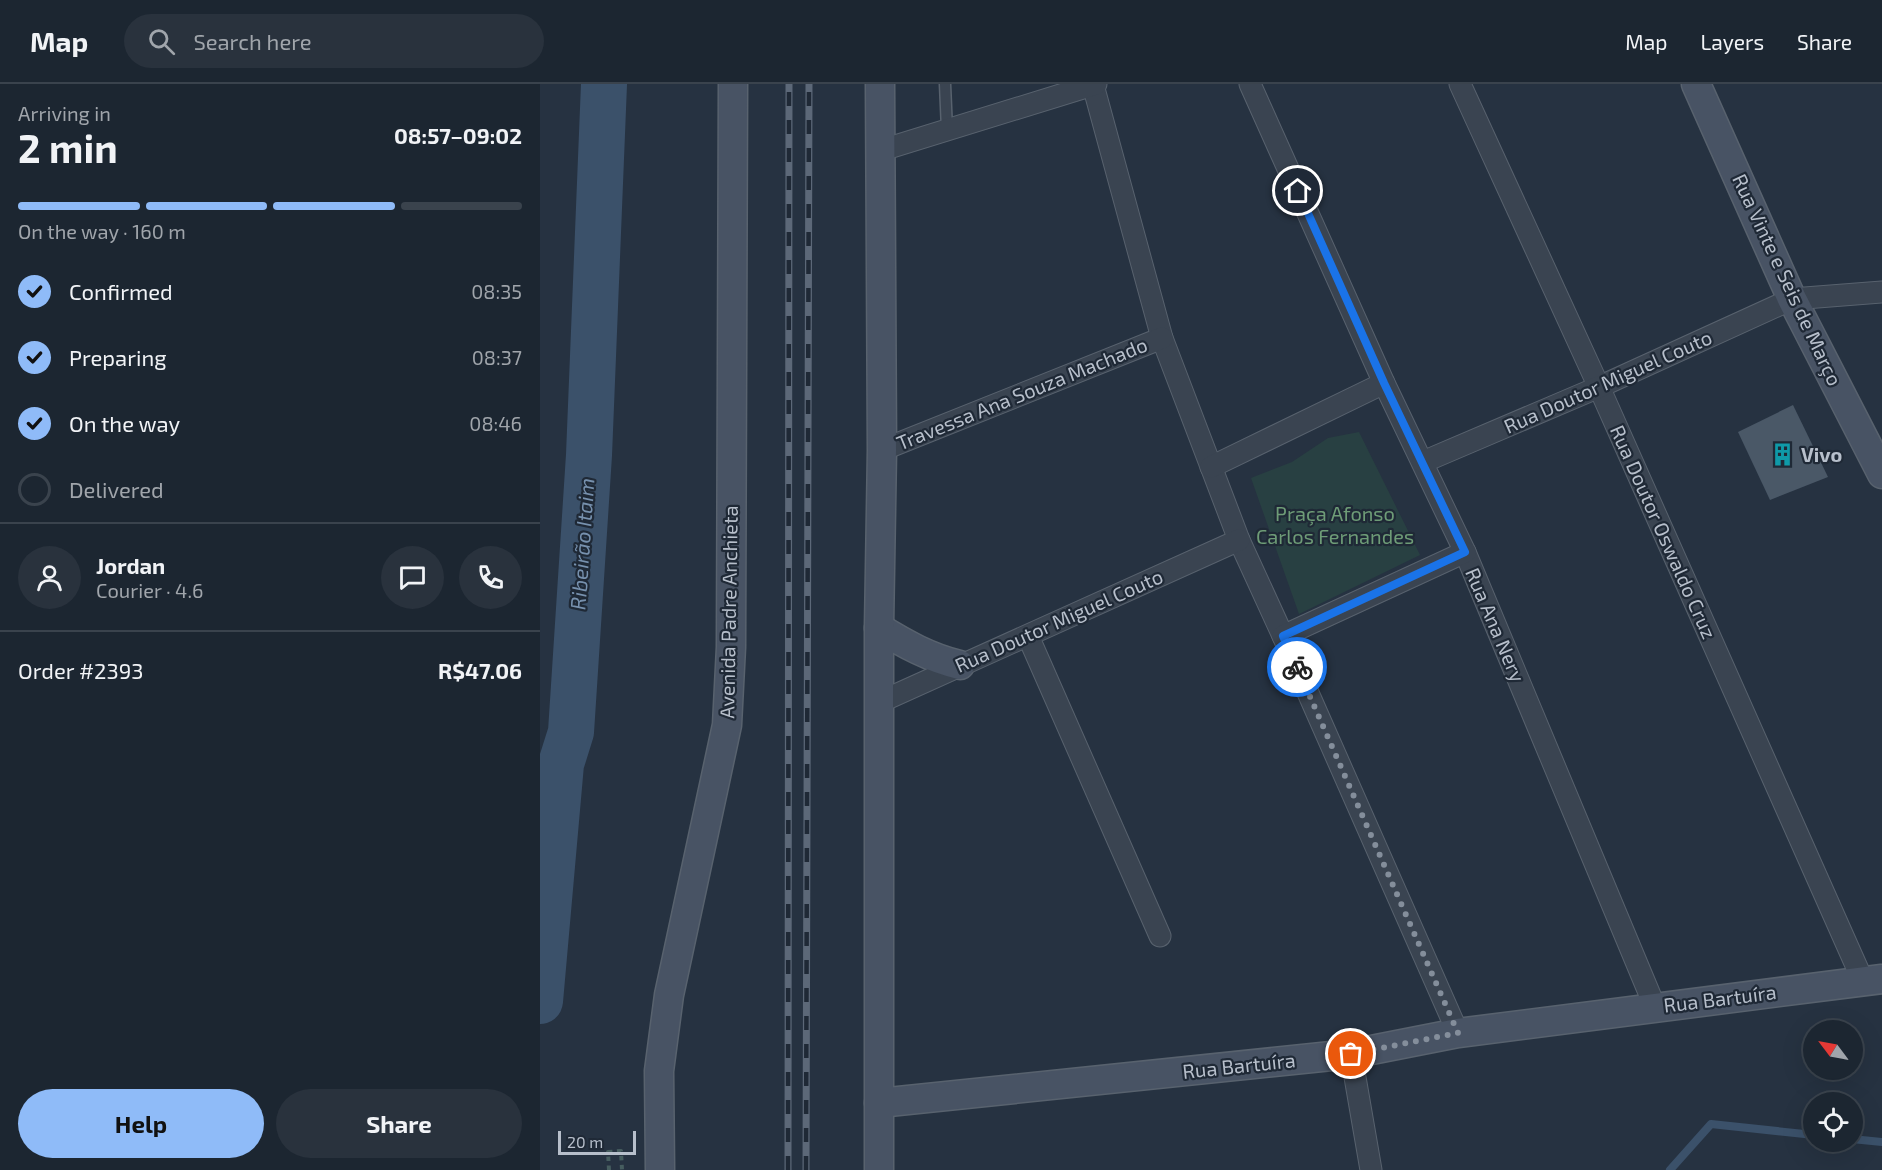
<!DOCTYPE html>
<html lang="en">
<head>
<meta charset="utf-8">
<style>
	:root { --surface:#1c2631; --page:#29323d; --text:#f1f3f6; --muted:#a0a5ab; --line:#3a434d; --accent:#8fbbf8 }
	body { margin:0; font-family:"Exo 2",sans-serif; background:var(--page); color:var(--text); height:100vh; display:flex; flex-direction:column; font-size:22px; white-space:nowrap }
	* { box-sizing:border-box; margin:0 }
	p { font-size:20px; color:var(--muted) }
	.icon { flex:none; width:33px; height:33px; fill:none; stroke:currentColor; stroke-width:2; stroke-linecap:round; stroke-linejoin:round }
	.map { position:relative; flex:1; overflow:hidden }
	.details { display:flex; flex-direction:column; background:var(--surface); width:540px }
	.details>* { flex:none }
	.needle { width:39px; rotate:302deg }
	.fabs { position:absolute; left:1263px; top:936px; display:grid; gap:12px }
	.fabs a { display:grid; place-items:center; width:60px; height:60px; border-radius:50%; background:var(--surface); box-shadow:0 6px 24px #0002,0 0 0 2px var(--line); font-size:30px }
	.scale { position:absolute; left:18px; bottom:15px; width:78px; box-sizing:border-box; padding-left:6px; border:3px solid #b7bfcb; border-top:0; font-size:16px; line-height:21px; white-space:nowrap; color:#b7bfcb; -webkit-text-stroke:4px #1f2936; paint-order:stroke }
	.pin { position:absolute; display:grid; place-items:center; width:51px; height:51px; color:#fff; margin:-26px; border:3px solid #fff; border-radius:50%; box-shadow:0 2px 6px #0007 }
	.courier { position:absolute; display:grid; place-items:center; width:60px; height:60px; margin:-30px; border:4px solid #1a73e8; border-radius:50%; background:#fff; color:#222; box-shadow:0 2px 8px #0007 }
	.summary em { font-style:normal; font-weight:700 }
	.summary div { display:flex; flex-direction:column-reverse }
	.summary { display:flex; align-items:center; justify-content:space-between; height:102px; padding:0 18px }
	h1 { font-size:39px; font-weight:700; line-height:45px }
	.bar { display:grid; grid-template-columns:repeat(4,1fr); gap:9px 6px; align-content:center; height:72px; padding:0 18px }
	.bar i { height:8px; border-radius:4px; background:var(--line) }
	.bar .current { background:var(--accent) }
	.bar p { grid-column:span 4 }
	.line { display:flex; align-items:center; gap:15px; padding:0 18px; border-top:2px solid var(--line) }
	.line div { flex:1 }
	.round { display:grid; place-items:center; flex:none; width:63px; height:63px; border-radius:32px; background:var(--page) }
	ol { padding:0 18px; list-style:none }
	li { display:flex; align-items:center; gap:18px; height:66px }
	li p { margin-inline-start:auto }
	li .icon { padding:6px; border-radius:50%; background:var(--accent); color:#111; stroke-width:4 }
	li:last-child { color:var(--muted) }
	li i { width:33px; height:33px; border:3px solid var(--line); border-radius:50% }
	.button { display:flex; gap:12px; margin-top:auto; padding:12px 18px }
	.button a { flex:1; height:69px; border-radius:36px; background:var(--accent); color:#111; font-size:24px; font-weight:700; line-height:69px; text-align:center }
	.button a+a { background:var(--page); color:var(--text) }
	header { display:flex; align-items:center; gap:36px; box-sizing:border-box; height:84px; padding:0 30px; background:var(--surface); border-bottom:2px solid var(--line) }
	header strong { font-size:28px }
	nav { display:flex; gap:33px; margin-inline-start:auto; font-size:21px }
	.search { width:420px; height:54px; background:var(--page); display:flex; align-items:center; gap:15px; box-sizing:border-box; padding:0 21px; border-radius:33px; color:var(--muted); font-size:22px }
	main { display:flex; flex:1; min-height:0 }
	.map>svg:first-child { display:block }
</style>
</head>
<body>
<header>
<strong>Map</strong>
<div class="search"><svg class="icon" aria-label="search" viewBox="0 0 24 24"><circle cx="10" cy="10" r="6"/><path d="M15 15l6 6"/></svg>Search here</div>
<nav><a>Map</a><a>Layers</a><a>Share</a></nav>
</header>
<main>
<section class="details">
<div class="summary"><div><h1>2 min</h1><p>Arriving in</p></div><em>08:57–09:02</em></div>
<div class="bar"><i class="current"></i><i class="current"></i><i class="current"></i><i></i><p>On the way · 160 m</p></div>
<ol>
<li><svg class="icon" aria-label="check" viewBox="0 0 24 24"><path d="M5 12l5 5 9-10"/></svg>Confirmed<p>08:35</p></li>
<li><svg class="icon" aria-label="check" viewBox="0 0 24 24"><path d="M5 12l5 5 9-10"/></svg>Preparing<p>08:37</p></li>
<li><svg class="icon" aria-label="check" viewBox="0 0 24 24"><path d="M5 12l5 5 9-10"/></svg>On the way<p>08:46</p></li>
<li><i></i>Delivered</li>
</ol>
<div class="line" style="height:108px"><a class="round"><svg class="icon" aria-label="person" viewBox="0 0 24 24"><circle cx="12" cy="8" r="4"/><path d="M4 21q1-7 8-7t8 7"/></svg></a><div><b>Jordan</b><p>Courier · 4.6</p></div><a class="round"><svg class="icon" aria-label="chat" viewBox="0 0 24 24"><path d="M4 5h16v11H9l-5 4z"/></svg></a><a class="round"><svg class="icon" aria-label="phone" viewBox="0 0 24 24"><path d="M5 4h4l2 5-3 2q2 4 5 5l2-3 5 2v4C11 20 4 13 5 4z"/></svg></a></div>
<div class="line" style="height:78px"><div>Order #2393</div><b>R$47.06</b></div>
<div class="button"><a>Help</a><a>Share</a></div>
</section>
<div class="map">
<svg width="1342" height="1086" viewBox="0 0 1342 1086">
	<rect width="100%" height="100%" fill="#263241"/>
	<!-- green -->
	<polygon fill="#284042" points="819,348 880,471 759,530 711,394 752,378 788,354"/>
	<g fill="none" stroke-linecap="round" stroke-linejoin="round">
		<!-- stream -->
		<g stroke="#3b516a" stroke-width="8">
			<polyline points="1312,1055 1342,1058"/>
			<polyline points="1130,1086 1171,1040 1274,1051"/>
		</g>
		<!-- river -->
		<polyline stroke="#3b516a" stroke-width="46" points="0,917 21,680 31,648 49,371 64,0"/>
	</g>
	<!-- building -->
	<polygon fill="#4a5867" points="1253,321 1288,393 1230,416 1198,348"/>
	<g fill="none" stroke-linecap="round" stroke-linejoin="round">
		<defs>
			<polyline id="lane" points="405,0 407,46"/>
			<g id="street">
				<polyline points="710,0 844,299 925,468 1115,923"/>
				<polyline points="920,0 1059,303 1323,897"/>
				<polyline points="553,1 622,254 699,456 743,552 918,949"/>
				<polyline points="339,67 556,0"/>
				<polyline points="342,366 622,254"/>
				<polyline points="883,378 1059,303 1252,215 1342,208"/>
				<polyline points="671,383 844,299"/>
				<polyline points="488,552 620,852"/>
				<polyline points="743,552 925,468"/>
				<polyline points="340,618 699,456"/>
				<polyline points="811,970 831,1086"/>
			</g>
			<g id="secondary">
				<polyline points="1156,0 1252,215 1342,390"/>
				<path d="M339,544C365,560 390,574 420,581"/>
				<polyline points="339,1019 811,970 918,949 1342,895"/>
				<polyline points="120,1086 119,987 129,911 187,641 191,563 193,0"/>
				<polyline points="339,1086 339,544 342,366 340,0"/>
			</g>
		</defs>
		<!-- lane casing -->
		<use href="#lane" stroke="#58626e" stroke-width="13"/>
		<!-- street casing -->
		<use href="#street" stroke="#58626e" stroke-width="23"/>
		<!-- secondary casing -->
		<use href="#secondary" stroke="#58626e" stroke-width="31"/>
		<!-- path -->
		<polyline stroke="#465d5f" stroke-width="4" stroke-dasharray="4.5 4.5" stroke-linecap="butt" points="69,1086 68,1068 81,1067 82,1086"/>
		<!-- lane -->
		<use href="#lane" stroke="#3a4451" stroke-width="10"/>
		<!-- street -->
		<use href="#street" stroke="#3a4451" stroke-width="21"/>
		<!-- secondary -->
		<use href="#secondary" stroke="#485364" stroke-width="28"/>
		<defs>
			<g id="rail">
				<polyline points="248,1086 249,0"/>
				<polyline points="266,1086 269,0"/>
			</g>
		</defs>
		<!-- rail casing -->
		<use href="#rail" stroke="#5c6878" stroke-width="7"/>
		<!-- rail -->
		<use href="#rail" stroke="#1f2936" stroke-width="4.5" stroke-dasharray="14" stroke-linecap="butt"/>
	</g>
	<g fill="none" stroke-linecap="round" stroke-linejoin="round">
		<!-- done -->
		<polyline stroke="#848e9b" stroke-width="6" stroke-dasharray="0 10.8" points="757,583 918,949 811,970"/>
		<!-- route -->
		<polyline stroke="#1a73e8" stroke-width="8" points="757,583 743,552 925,468 844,299 758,107"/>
	</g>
	<!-- icons -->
	<defs>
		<symbol id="building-bare" viewBox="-9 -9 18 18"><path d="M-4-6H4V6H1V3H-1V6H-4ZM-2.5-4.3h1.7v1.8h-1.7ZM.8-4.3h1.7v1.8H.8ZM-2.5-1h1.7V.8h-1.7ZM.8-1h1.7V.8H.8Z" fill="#0f9aa8" stroke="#1f2936" stroke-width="2.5" paint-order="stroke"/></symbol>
	</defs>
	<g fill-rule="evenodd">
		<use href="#building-bare" x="1226" y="354" width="33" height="33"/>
	</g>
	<g text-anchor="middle" stroke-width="4.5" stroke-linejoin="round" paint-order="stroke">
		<!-- street labels -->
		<g font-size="20" fill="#b7bfcb" stroke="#1f2936">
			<text transform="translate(1247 196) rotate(65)" y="7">Rua Vinte e Seis de Março</text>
			<text transform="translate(1068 298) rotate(-24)" y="7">Rua Doutor Miguel Couto</text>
			<text transform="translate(482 310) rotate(-22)" y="7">Travessa Ana Souza Machado</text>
			<text transform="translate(1123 448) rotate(66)" y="7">Rua Doutor Oswaldo Cruz</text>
			<text transform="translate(189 528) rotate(-89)" y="7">Avenida Padre Anchieta</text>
			<text transform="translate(519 537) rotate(-24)" y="7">Rua Doutor Miguel Couto</text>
			<text transform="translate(955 541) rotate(67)" y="7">Rua Ana Nery</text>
			<text transform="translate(1180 915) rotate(-7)" y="7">Rua Bartuíra</text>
			<text transform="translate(699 982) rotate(-6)" y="7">Rua Bartuíra</text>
		</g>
		<!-- poi labels -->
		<g font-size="20" font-weight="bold" fill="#b7bfcb" stroke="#1f2936" text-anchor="start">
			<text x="1261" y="378">Vivo</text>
		</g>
		<!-- park labels -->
		<g font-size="20" fill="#6e9c77" stroke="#1f2936">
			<text x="795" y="437">Praça Afonso<tspan x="795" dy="23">Carlos Fernandes</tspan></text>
		</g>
		<!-- water labels -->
		<g font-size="21" font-style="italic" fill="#7791ae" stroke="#1f2936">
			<text transform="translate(43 460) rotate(-86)" y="7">Ribeirão Itaim</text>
		</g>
	</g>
</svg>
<div class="fabs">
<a><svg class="needle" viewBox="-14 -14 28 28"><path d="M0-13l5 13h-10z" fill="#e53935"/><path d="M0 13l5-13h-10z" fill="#a0a5ab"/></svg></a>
<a><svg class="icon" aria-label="locate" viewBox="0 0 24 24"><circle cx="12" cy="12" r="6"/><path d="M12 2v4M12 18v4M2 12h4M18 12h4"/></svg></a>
</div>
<div class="scale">20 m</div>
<div class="pin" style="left:811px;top:970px;background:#ea580c"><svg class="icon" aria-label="bag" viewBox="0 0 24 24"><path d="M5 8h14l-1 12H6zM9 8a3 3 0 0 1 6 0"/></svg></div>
<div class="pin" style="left:758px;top:107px;background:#1f2937"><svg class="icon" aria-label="home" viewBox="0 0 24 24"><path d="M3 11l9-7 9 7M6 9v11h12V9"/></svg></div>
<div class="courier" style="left:757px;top:583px"><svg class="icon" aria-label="bike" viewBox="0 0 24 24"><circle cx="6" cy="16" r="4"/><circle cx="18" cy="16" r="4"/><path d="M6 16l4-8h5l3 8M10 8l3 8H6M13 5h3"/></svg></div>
</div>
</main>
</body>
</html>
